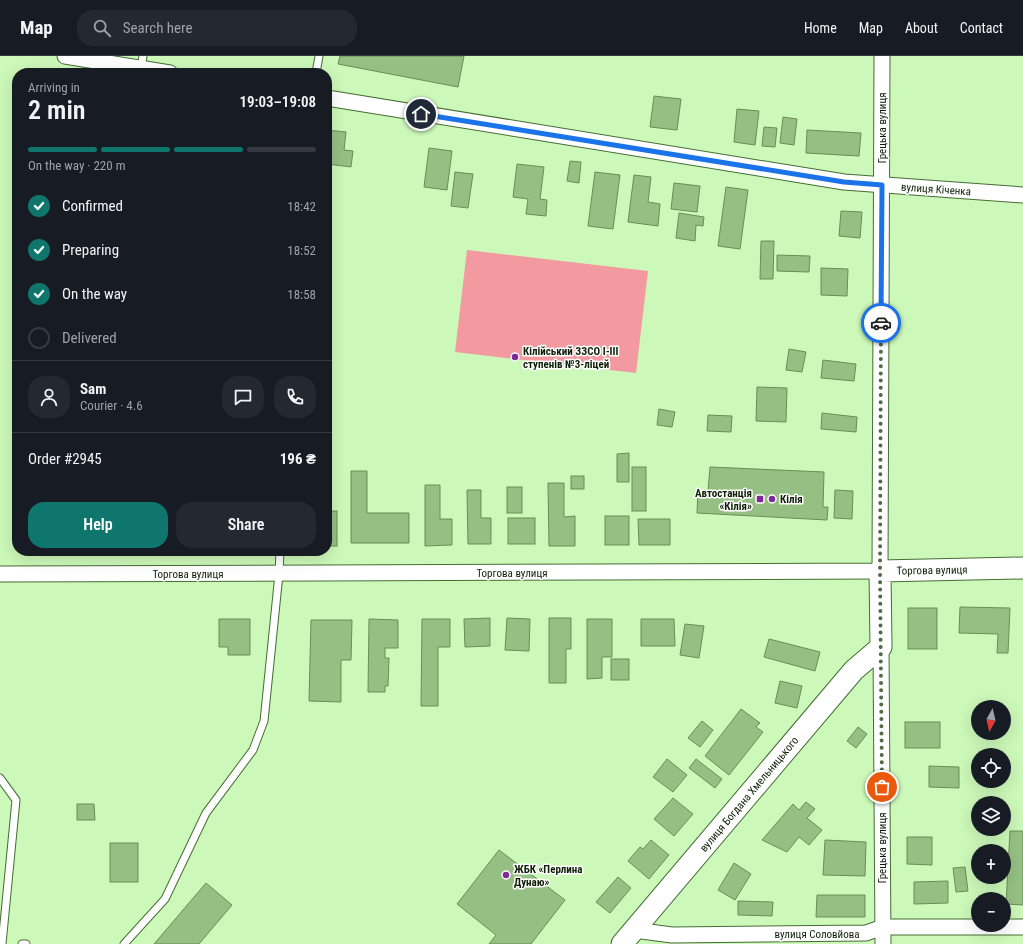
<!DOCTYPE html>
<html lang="en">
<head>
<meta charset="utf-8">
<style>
	:root { --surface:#171b24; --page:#242831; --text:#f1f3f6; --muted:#9ea1a6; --line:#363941; --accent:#0f766e }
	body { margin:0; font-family:"Roboto Condensed",sans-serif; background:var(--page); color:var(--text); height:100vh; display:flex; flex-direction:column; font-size:15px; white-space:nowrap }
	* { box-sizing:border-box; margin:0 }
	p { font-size:13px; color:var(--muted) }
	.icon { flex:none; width:22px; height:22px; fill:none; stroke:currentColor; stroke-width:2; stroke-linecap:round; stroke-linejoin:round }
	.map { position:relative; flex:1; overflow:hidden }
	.details { position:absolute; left:12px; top:12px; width:320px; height:488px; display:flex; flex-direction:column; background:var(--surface); border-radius:16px; box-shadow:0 4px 16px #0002 }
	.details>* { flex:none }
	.needle { width:26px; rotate:188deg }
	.buttons { position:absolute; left:971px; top:644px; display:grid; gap:8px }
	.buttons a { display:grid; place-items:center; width:40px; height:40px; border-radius:50%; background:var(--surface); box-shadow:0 4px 16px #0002; font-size:20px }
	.pin { position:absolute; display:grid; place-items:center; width:34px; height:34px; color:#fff; margin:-17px; border:2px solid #fff; border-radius:50%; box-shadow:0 1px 4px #0007 }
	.courier { position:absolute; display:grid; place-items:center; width:40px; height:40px; margin:-20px; border:3px solid #1a73e8; border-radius:50%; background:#fff; color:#222; box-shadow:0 1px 5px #0007 }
	.head em { font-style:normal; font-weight:600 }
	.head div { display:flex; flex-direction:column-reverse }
	.head { display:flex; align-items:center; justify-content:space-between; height:68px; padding:0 16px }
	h1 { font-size:26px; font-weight:600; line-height:30px }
	.bar { display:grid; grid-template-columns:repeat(4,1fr); gap:6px 4px; align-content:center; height:48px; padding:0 16px }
	.bar i { height:5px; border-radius:3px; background:var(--line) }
	.bar .active { background:var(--accent) }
	.bar p { grid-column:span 4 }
	.line { display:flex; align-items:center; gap:10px; padding:0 16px; border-top:1px solid var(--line) }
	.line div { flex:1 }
	.round { display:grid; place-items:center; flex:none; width:42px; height:42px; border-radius:16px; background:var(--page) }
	ol { padding:0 16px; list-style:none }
	li { display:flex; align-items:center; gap:12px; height:44px }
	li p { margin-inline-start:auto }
	li .icon { padding:4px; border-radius:50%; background:var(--accent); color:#fff; stroke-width:4 }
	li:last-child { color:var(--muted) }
	li i { width:22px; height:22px; border:2px solid var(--line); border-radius:50% }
	.primary-button { display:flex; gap:8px; margin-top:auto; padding:8px 16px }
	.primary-button a { flex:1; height:46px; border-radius:16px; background:var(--accent); color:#fff; font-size:16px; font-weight:600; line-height:46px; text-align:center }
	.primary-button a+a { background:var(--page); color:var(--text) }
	header { display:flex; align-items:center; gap:24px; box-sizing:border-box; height:56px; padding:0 20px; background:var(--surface); border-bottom:1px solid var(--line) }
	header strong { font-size:19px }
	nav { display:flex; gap:22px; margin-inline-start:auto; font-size:14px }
	.search { width:280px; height:36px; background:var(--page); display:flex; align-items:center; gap:10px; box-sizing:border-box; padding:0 14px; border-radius:16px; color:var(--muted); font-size:15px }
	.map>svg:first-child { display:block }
</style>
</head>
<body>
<header>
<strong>Map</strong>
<div class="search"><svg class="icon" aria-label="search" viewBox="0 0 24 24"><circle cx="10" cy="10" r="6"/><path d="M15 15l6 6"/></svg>Search here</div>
<nav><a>Home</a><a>Map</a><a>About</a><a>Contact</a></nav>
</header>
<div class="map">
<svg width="1023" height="888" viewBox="0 0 1023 888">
	<rect width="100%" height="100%" fill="#ccf8b9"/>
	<!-- green -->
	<polygon fill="#f29a9f" points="467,194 648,215 636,317 455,296"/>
	<!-- building -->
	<g fill="#95bf83" stroke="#678f54">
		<polygon points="340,0 464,0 458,31 338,8"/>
		<polygon points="654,40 681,43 677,74 650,71"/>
		<polygon points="737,53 759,55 755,89 734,86"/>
		<polygon points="783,61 797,63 794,89 780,87"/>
		<polygon points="764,71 777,72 775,91 762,90"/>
		<polygon points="327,74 346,76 344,94 353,95 351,111 327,108"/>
		<polygon points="807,74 861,77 859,100 806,97"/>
		<polygon points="429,92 452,95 447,134 424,131"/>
		<polygon points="570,105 581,106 579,127 567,125"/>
		<polygon points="517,108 544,111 540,143 547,144 546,160 526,158 528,143 513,141"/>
		<polygon points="455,116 473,118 468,152 451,150"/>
		<polygon points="595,116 620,119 613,173 588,170"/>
		<polygon points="634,119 651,121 648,146 660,148 658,170 628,166"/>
		<polygon points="674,127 700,130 697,156 671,153"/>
		<polygon points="726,131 748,134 740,193 718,190"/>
		<polygon points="841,155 862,156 860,182 839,180"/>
		<polygon points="679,157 704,161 703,170 696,169 695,185 676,182"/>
		<polygon points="761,185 774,185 773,223 760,223"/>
		<polygon points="777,199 810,200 809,216 777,215"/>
		<polygon points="821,212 848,213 847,240 821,239"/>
		<polygon points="789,293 806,296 802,316 786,314"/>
		<polygon points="823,304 856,308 854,325 821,322"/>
		<polygon points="757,331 787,332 786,366 756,365"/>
		<polygon points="659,353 675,356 672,371 657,369"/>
		<polygon points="822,357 857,361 856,376 821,373"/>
		<polygon points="708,359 732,360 731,376 707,375"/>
		<polygon points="629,397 629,426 617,426 617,398"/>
		<rect x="632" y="411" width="14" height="44"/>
		<polygon points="710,411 824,416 823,451 828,451 827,464 697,457 698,435 708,435"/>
		<polygon points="351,415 367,415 367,457 409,457 409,487 351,487"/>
		<rect x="571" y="420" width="13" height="13"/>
		<polygon points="548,427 564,427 564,461 575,460 575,490 549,490"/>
		<polygon points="425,429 440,429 440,463 452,463 452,489 425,490"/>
		<rect x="507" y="431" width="15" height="26"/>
		<polygon points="467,434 481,434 481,462 491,462 491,488 468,488"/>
		<polygon points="835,434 853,435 852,463 834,462"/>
		<rect x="327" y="455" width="10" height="35"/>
		<rect x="605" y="460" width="24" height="29"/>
		<rect x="508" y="462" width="27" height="26"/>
		<polygon points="638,463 670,463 670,489 639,489"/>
		<polygon points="960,551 1010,552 1008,597 997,597 998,578 959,577"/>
		<rect x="908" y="552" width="29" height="41"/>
		<polygon points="490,562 490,590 465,591 464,563"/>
		<polygon points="507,562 530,563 529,595 505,594"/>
		<polygon points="549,562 571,562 571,593 566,593 566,627 549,627"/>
		<polygon points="219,563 250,563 250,599 228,599 228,591 219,591"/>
		<polygon points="369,563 398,564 398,592 385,592 385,602 389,602 388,630 385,630 385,636 368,636"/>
		<polygon points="422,563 450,563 450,591 438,591 438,650 421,650"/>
		<polygon points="587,563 612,563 612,601 602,601 602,622 587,623"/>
		<polygon points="641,563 674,563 675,590 641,590"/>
		<polygon points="311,564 352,564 351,604 341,604 341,646 309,645"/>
		<polygon points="685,568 704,570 699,602 680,599"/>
		<polygon points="769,583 820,596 815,615 764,601"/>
		<rect x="611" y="603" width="18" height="21"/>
		<polygon points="780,625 802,630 797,652 775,647"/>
		<polygon points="741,653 760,667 756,671 763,676 729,719 705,700"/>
		<polygon points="702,665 713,674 700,691 688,682"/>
		<rect x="905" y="666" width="35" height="26"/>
		<polygon points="858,671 867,678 856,692 847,685"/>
		<polygon points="667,703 687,719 673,736 653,721"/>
		<polygon points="696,703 722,723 715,732 689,712"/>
		<polygon points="929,710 959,711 959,732 929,731"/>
		<polygon points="673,742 693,758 674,780 654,763"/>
		<polygon points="806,746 815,753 807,762 822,774 809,789 799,781 787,796 762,784 793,748 799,754"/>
		<polygon points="77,748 94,748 95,764 77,764"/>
		<polygon points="1010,775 1023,775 1023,849 1006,848"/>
		<polygon points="907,781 932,781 932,809 907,808"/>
		<polygon points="651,784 669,799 649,823 628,805 640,791 643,793"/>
		<polygon points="825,784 866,786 865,820 823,819"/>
		<rect x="110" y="787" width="28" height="39"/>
		<polygon points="499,794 565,844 531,888 489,888 496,879 457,848"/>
		<polygon points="734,807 751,818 735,844 718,834"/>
		<polygon points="965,811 968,835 956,836 953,812"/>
		<polygon points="618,821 631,832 610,857 596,846"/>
		<polygon points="948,825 948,847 914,848 914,826"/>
		<polygon points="206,827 232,849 199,888 154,888"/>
		<polygon points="817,839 865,839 865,861 816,861"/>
		<polygon points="738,845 773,846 772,860 738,859"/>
	</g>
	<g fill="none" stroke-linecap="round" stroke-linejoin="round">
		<defs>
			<g id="service">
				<polyline points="141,12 143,0"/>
				<polyline points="316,17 319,0"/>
				<polyline points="0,722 16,744 2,888"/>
				<polyline points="22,888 26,888"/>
				<polyline points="124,888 165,843 206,757 253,694 264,665 279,518 280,495"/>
			</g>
			<g id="minor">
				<polyline points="65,0 170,17"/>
				<polyline points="327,42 844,126 1023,139"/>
				<polyline points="0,518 880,515 882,0"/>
				<polyline points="881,591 883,888"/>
				<polyline points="634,874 672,879 866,877 883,871 1023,871"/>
			</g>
			<polyline id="secondary" points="622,888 854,614 881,591 880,515 1023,512"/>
		</defs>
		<!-- service casing -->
		<use href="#service" stroke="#466d34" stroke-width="9"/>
		<!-- minor casing -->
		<use href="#minor" stroke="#466d34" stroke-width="17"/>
		<!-- secondary casing -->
		<use href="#secondary" stroke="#466d34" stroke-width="23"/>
		<!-- service -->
		<use href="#service" stroke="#fff" stroke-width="7"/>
		<!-- minor -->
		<use href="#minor" stroke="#fff" stroke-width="15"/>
		<!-- secondary -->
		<use href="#secondary" stroke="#fff" stroke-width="21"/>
	</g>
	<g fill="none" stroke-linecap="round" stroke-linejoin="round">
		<!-- done -->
		<polyline stroke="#516b45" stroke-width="4" stroke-dasharray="0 7.2" points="881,267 880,515 882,731"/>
		<!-- route -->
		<polyline stroke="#1a73e8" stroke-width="5" points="421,58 844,126 882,129 881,267"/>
	</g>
	<!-- markers -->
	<g fill="#7e2a99" stroke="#fff" stroke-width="1.5">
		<circle cx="515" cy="301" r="4"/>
		<rect x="756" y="439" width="8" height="8" rx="2"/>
		<circle cx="772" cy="443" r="4"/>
		<circle cx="506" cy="819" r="4"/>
	</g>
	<g text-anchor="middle" stroke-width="3" stroke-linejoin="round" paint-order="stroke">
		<!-- street labels -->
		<g font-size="11" fill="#0f1f07" stroke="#fff">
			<text transform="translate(882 72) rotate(-90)" y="4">Грецька вулиця</text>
			<text transform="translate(936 133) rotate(4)" y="4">вулиця Кіченка</text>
			<text transform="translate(932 514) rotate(-1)" y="4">Торгова вулиця</text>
			<text x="512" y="521">Торгова вулиця</text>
			<text x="188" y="522">Торгова вулиця</text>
			<text transform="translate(749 738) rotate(-50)" y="4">вулиця Богдана Хмельницького</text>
			<text transform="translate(882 792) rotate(-90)" y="4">Грецька вулиця</text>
			<text x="817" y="882">вулиця Соловйова</text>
		</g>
		<!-- poi labels -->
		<g font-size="11" font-weight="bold" fill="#0f1f07" stroke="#fff" text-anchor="start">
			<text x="523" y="299">Кілійський ЗЗСО І-ІІІ<tspan x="523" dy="13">ступенів №3-ліцей</tspan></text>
			<text x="752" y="441" text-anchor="end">Автостанція<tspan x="752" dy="13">«Кілія»</tspan></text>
			<text x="780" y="447">Кілія</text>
			<text x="514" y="817">ЖБК «Перлина<tspan x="514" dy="13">Дунаю»</tspan></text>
		</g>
	</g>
</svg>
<div class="buttons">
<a><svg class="needle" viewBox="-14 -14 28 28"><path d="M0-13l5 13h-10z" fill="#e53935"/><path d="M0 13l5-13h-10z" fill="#9ea1a6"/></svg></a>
<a><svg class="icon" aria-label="locate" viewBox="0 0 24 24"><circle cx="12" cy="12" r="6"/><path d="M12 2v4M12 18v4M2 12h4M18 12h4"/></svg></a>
<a><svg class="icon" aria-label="layers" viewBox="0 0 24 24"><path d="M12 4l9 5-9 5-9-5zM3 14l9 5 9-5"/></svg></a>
<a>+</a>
<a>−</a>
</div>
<div class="pin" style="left:882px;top:731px;background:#ea580c"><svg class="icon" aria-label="bag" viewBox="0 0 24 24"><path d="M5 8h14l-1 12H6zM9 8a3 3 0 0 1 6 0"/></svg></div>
<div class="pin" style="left:421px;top:58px;background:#1f2937"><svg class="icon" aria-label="home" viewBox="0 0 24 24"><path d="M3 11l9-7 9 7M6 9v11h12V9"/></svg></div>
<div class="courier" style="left:881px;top:267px"><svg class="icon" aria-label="car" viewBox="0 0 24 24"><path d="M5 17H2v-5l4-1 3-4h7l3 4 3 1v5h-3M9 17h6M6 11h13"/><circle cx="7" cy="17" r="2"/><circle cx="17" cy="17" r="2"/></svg></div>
<section class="details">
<div class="head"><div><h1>2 min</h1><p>Arriving in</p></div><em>19:03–19:08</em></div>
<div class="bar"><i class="active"></i><i class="active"></i><i class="active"></i><i></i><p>On the way · 220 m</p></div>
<ol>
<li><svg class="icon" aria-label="check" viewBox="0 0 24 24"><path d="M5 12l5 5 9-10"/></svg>Confirmed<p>18:42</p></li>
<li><svg class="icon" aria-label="check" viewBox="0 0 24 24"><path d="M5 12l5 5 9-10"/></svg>Preparing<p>18:52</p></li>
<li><svg class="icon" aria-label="check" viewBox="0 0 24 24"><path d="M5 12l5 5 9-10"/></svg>On the way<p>18:58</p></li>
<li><i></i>Delivered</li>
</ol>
<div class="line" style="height:72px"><a class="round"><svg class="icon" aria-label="person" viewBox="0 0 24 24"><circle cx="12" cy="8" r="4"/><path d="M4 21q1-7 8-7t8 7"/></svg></a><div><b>Sam</b><p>Courier · 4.6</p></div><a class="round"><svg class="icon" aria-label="chat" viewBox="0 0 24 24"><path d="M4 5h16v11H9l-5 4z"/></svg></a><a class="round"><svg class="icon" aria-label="phone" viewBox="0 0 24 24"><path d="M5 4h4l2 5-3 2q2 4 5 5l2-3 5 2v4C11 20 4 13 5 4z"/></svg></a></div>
<div class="line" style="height:52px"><div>Order #2945</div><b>196 ₴</b></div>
<div class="primary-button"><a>Help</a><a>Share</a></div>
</section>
</div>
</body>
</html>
